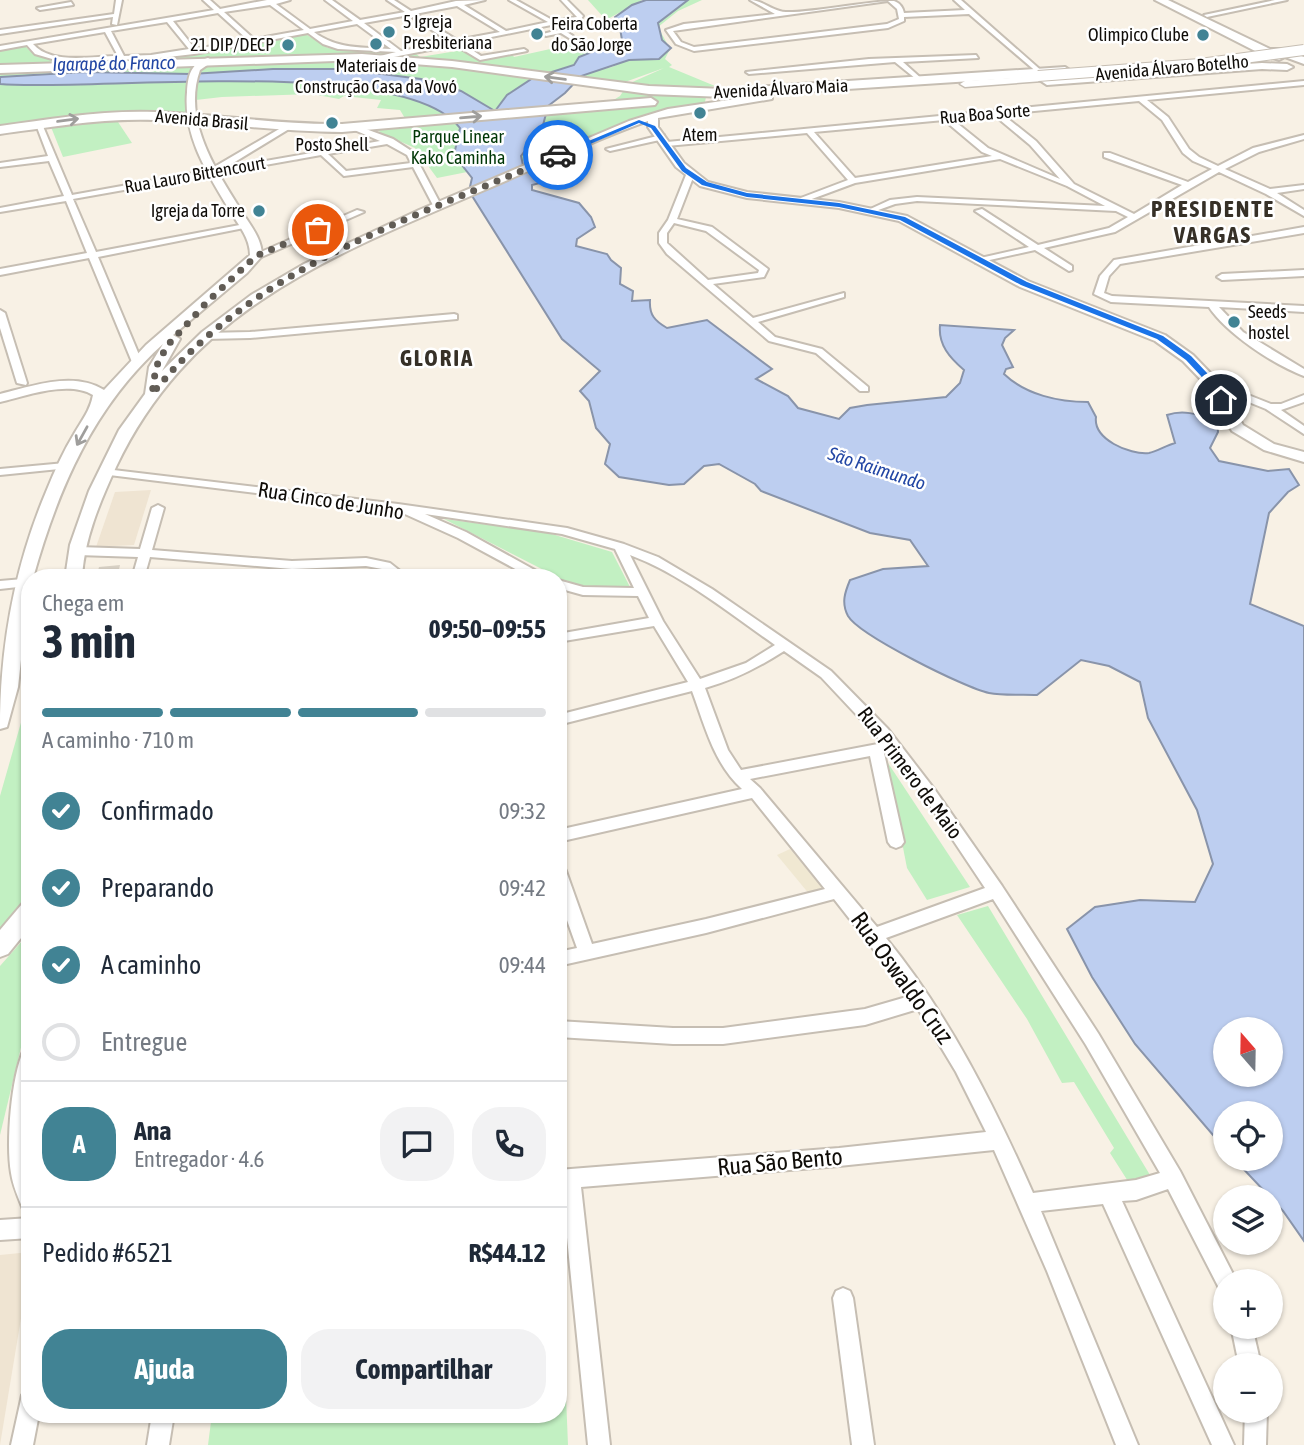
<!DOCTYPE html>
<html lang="pt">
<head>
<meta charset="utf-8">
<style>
	:root { --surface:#fff; --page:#f2f2f3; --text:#1f2937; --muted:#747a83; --line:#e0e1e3; --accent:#418394 }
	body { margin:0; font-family:"Asap Condensed",sans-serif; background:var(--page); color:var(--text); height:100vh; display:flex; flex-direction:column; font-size:26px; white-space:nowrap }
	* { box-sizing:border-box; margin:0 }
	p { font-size:23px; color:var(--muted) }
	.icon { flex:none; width:38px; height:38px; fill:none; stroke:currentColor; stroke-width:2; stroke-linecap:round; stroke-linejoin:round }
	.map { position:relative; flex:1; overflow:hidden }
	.side { position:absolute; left:21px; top:569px; width:546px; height:854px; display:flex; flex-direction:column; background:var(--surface); border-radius:28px; box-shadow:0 2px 5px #0004 }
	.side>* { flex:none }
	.needle { width:46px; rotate:340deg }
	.tools { position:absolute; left:1213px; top:1017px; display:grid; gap:14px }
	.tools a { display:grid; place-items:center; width:70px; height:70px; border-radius:50%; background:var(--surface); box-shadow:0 2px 5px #0004; font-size:35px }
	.pin { position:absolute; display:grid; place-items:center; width:60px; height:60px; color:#fff; margin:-30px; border:4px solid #fff; border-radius:50%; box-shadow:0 2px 7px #0007 }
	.courier { position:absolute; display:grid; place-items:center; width:70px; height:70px; margin:-35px; border:5px solid #1a73e8; border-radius:50%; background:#fff; color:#222; box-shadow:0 2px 9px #0007 }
	.overview em { font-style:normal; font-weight:700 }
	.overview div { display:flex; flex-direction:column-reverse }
	.overview { display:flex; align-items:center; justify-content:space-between; height:119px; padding:0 21px }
	h1 { font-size:46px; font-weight:700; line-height:52px }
	.bar { display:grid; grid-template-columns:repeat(4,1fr); gap:10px 7px; align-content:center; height:84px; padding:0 21px }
	.bar i { height:9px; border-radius:5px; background:var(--line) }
	.bar .selected { background:var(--accent) }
	.bar p { grid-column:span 4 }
	.line { display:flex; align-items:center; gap:18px; padding:0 21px; border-top:2px solid var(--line) }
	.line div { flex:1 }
	.round { display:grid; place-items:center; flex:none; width:74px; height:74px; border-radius:28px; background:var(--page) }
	ol { padding:0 21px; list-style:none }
	li { display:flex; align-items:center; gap:21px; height:77px }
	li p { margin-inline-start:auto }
	li .icon { padding:7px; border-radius:50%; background:var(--accent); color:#fff; stroke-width:4 }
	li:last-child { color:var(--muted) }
	li i { width:38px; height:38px; border:4px solid var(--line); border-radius:50% }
	.button { display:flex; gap:14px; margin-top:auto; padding:14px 21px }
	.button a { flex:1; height:80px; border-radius:28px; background:var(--accent); color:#fff; font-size:28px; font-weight:700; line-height:80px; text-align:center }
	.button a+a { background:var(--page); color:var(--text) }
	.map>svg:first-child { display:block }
</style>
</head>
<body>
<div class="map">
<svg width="1304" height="1445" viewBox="0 0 1304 1445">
	<rect width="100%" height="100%" fill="#f8f1e5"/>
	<!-- commercial -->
	<polygon fill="#f0e8d2" points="790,849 823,889 810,895 777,855"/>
	<!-- built -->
	<g fill="#efe4d2">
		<polygon points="151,490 134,545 96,547 115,492"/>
		<polygon points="30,1252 30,1264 0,1445 0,1255"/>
	</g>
	<!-- green -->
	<g fill="#c2f0c2">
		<polygon points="588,0 642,0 606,20"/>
		<polygon points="674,0 702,0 678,11 658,27 670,49 665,59 672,65 669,67 715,86 694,89 666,87 666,93 706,97 705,102 656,112 533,159 437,178 415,148 381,133 377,129 611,108 612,101 620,96 628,84 664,68 625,82 575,76 612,67 645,52 644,39"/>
		<path d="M304,33L328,48L415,53L420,57L469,49L483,58L511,53L514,57L582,42L592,59L550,72L525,69L533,78L507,95L494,111L406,120L400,110L377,108L381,100L344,96L339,99L312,94L222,97L187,101L186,116L166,114L0,128V50L25,45C39,71 125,60 153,58Z"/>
		<polygon points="92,121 118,122 132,143 63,157 51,127"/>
		<polygon points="444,519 545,532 612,552 630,587 575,586"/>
		<polygon points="30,691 30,896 0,933 0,796"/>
		<polygon points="886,760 970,887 927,900 907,868"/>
		<polygon points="988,906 1153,1180 1131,1186 1110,1153 1114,1148 1074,1082 1062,1083 1027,1019 957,915"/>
		<polygon points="30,932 30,1010 0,1135 0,966"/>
		<polygon points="562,1299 568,1445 208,1445 212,1414 558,1414 558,1300"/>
	</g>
	<!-- water -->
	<path fill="#bdcef0" stroke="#8994aa" stroke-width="2" fill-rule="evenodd" d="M646,0H688L658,23L662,40L671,48L659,59L629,60L581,76L565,93L548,106L542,129L521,156L524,170L542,178L540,183L532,185V190L579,203L591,217L595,227L577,239L576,246L607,254L611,260L621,268L620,284L633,291L632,301L650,300C649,315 655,321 667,328L707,320L772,369L756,379L788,396L798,408L839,419L850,408L867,405L946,397L960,383L964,370C950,358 938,345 940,325L1014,330L1005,338L1002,345L1013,367L1006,369L1004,374C1026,395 1059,402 1088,402L1096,417C1093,439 1129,455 1149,453C1156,452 1167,445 1175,443L1167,415C1185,409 1199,415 1217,421L1218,432L1210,448L1219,461L1268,471L1289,469L1299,485L1288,492L1269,513L1250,604L1304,626V1241L1283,1211L1234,1159L1270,1158V1113H1225V1149L1135,1044L1092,977L1067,929L1095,907L1140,900L1195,902L1213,864L1197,810L1148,718L1140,682L1109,666L1081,660L1037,695C1021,694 1004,696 989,693C965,688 859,635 848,616C841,603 845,592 850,580L883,569L928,566L910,540L870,533L761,491L755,484L719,464L704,466L684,484L669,485L619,477L605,464L610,444L596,428L589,401L580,391L600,371L562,339L469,191L472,178L454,155L460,128C405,54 92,92 0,84V77L84,72L191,74L273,69H343L421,79L461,91L495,111L507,95L533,78L574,65L579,57L622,40L620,28L615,17L632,5ZM1225,1029H1270V1074H1225Z"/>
	<!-- building -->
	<polygon fill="#d9d2c6" points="120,565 117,578 96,578 99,567"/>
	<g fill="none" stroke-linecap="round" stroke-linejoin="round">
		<defs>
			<g id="street">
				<polygon points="116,0 122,0 117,25 112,24 113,17 0,34 0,30 114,14"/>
				<path d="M203,0H210L220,9L267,0H290L276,4L310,29L353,21L325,0H332L360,20L405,12L387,0H394L411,11L456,1L485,0L464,5L506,31L548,22L509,0H516L554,21L577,17L561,0H567L583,16L581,19L462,43L481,56L524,49L527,51L480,60L455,45L378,60L376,57L396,52L338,49L323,44L308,33L194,54L151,59L59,61L35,54L27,45L0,50V46L214,10ZM270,5L304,30L254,39L224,12ZM457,6L500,32L457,40L415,14ZM218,13L248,40L195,49L173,21ZM409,15L450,42L401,51L364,23ZM167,22L189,49L151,55L124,56L111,31ZM357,24L391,49C363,47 338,50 314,32ZM105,32L118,56C92,56 51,65 33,44Z"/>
				<path d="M750,0C763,0 773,12 786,12C810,13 876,0 894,1C900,3 903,8 904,13L965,10L954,0H961L1044,73L1039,74L969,14L904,17V21L888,28L694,51L676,44L666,30L684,24L775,14ZM888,1L897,9L899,19L887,24L694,47L681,42L673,31Z"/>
				<polygon points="1275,0 1287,0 1207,17 1204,15"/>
				<polygon points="71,2 73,5 40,10 37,8"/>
				<polygon points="562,29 573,36 573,38 569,38 561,33 546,36 543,34"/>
				<polygon points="976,55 978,58 903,62 923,80 921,83 895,62 749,74 746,72 869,59"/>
				<path d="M1304,81V85L1147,100L1168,117L1189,149L1199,157L1218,166L1253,148L1304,135V139L1259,152L1225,169L1270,189L1304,185V189L1277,193L1304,210V216L1266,194L1219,172L1115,232L1044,248L1072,266V270L1069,271L1035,250L976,263V259L1029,247L975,211L982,209L1038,245L1109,228L1128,217L1116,211L917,201L895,204L870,213L866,211L890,200L917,197L1105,206L1067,186L1000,159L855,183L801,203H798V199L848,180L807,133L667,146L663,144L667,142ZM1139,101L1162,120L1183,153L1193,161L1212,169L1188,182L1110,153H1104V157L1182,185L1134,214L1074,184L1036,141L1002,114ZM994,115L1030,145L1060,179L988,148L952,119ZM944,120L982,152L992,156L855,178L814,132Z"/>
				<path d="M35,122L42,124L72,195L216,169V166L286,125H289V129L225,168L380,141L352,129V125H355L393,139L413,152L442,207L435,209L413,167L344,176L321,155L73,199L96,252L245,224L249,227L98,257L142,362L137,365L132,362L89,258L0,275V269L87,253L66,201L0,212V208L64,196L49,161L0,167V163L48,156ZM387,144L407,155L411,163L346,171L328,154Z"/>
				<polygon points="661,135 664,135 664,139 610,151 606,149"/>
				<path d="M690,173L694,175L677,219L712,227L768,269L764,277L713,284L753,318L844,293V297L758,322L775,337L822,349L868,387V391H860L816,353L769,341L667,254L659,243V233L668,220L686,175ZM674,223L706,231L759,270L758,273L708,280L667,243V233Z"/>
				<polygon points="357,210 364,212 259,258 252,256"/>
				<path d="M1304,227V233L1120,264L1109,276L1104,293L1112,296L1304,306V312L1219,307L1243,332L1304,369V376C1274,365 1226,333 1209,307L1111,302L1094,294L1100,276L1114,260Z"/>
				<polygon points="1304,270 1304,276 1222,280 1217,277 1222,274"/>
				<polygon points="0,310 5,313 27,383 26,385 17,383 0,328"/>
				<polygon points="454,314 457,315 457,319 250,338 205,339 200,336 205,333 250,332"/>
				<polygon points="1213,381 1271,404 1281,404 1304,395 1304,402 1281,410 1304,426 1304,434 1266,409 1209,386 1209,382"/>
				<polygon points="65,463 69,464 69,468 0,475 0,469"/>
				<path d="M105,469L398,504L567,528L624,544L658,557L712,589L831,671L888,729L935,790L1002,886L1098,1033L1180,1171L1233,1274L1236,1281H1225V1291L1219,1288L1168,1189L1136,1200L1122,1201L1234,1445H1212L1103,1204L1041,1211L1138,1445H1116L1047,1271L994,1150L839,1166L581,1187L610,1445H588L562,1188H558V1170L839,1148L986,1132L956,1072L918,1009L865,1025L723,1044H673L558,1037V1021L673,1028H723L865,1009L910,996L834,899L706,933L558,966V952L577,948L558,895V865L564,867L566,871L592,944L706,919L825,889L752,798L558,842V830L742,789C714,764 705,726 692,691L558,725V715L688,682L654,626L558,642V634L649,618L638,596L583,595L558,588V580L583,587L634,588L615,549L562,534L425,514L466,532L549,578H532L458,538L396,510L101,474L99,472ZM630,555C683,575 729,613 775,645L746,663L700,679L663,621ZM784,651L821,677L883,743L741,770L728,750L705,688C734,680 759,667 784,651ZM890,752L925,798L985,888L877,927L760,788L750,779L870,756L888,842L891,846L896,848L901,846L904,842L884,753ZM993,899L1086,1045L1160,1173L1136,1180L1033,1193C993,1103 949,1015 886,938Z"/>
				<polygon points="158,505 164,508 152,550 292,561 366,558 390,563 409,578 394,578 382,569 366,566 292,569 150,557 144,578 132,578 138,557 78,555 72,551 78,547 140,549 152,508"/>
				<polygon points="23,579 27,580 29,583 27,586 0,589 0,581"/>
				<path d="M30,1047L28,1151L30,1212L23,1209C18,1197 13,1186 11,1173C6,1142 11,1078 24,1049Z"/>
				<polygon points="30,1218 30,1238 0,1240 0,1220"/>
				<polygon points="843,1288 850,1291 853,1298 874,1445 852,1445 833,1298 836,1291"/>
				<polygon points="1231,1326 1252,1326 1261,1365 1239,1365"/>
				<polygon points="30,1392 30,1414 39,1414 33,1445 11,1445 22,1395"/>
				<polygon points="1245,1410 1267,1410 1266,1445 1244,1445"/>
				<polygon points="152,1414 174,1414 169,1445 147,1445"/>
			</g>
			<g id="secondary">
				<path d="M208,58L213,61L200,70C182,121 216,170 242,212C251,226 262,239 262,256L247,273L173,335L180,339L162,371L202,332L251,295L304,264L419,210L629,121L668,109L769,94L772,95V99L658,118V127L684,163L708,182L747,192L839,202L907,216L1028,281L1165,335L1193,355L1218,381L1243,425L1274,444L1304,452V462L1264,450L1232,431L1207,386L1183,361L1155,341L1020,287L899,221L839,208L747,198L700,186L676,167L648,127V121C593,140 541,166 487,189C334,255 192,307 116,467C100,502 84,539 82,578H65L70,545L89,491L119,430L145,394L149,367L163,344C93,407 58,489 33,578H30L18,687L7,727L0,729C0,646 14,568 46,492C54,472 63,452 74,434C82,420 90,411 93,395C68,380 26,396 0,402V394C32,386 74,371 104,390L146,345L250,255C250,238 239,226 230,211C208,174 183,137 187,92C188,75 191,63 208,58Z"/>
				<polygon points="30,901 30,927 8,954 0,957 0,930 22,904"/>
			</g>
			<polygon id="primary" points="1039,76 1043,77 1043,81 965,87 960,84 965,81"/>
			<g id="highway">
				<polygon points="1155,0 1168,0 1270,49 1282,49 1304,57 1304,64 1285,57 1279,60 1261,54"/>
				<polygon points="362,54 452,61 649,86 724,89 1065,67 1071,71 1065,75 724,97 649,94 452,67 362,60 0,73 0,65"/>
				<polygon points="1262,63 1287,64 1293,67 1287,70 1262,69 1047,85 1041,81 1047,77"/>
				<path d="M651,98L657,102L655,105L342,132C279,132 217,122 155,120C103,118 51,127 0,134V126C51,119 103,110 155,112C217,114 279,125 342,124Z"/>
			</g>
		</defs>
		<!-- street casing -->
		<use href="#street" stroke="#c6beb3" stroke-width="4"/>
		<!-- secondary casing -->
		<use href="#secondary" stroke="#c6beb3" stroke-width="4"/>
		<!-- primary casing -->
		<use href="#primary" stroke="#c6beb3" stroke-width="3"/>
		<!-- highway casing -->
		<use href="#highway" stroke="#c6beb3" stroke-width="4"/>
		<!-- street -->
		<use href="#street" fill="#fff" fill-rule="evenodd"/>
		<!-- secondary -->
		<use href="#secondary" fill="#fff" fill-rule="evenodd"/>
		<!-- primary -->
		<use href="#primary" fill="#fff" fill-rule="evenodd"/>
		<!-- highway -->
		<use href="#highway" fill="#fff" fill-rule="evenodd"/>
		<defs>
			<polyline id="primary-bridge" points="1038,76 1200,64 1304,50"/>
		</defs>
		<!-- primary-bridge casing -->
		<use href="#primary-bridge" stroke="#c6beb3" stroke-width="12" stroke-linecap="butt"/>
		<!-- primary-bridge -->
		<use href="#primary-bridge" stroke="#fff" stroke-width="10"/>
	</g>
	<!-- one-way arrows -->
	<defs><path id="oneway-shaft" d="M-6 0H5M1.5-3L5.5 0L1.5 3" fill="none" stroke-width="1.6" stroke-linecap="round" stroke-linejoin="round" transform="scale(1.75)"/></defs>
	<g stroke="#9f9e9c">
		<use href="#oneway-shaft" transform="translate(555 78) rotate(-172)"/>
		<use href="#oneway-shaft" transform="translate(471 117) rotate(-5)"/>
		<use href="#oneway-shaft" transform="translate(68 120) rotate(-8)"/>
		<use href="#oneway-shaft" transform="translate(82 436) rotate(119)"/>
	</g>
	<!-- route -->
	<polygon fill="#1a73e8" points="639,120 655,126 686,168 707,182 747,193 839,203 905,217 1027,282 1163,336 1191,356 1207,373 1225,400 1218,402 1201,376 1186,360 1157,339 1021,285 900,220 839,207 747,197 702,185 682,171 651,128 639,123 560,157 555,155"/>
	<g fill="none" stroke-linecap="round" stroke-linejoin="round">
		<!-- done -->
		<path stroke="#615c55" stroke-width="7" stroke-dasharray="0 12.6" d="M318,230L256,256L207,302L167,346L156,367L152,394C259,262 408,222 558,155"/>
	</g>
	<!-- markers -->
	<g fill="#418394" stroke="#fff" stroke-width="2.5">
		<circle cx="389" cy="32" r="7"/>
		<circle cx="537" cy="34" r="7"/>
		<circle cx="1203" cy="35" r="7"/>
		<circle cx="376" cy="44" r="7"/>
		<circle cx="288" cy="45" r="7"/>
		<circle cx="700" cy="113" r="7"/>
		<circle cx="332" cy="123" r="7"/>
		<circle cx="259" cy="211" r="7"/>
		<circle cx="1234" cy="322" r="7"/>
	</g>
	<g text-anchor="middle" stroke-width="5" stroke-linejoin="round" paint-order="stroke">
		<!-- far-poi labels -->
		<g font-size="18" fill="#0f0c08" stroke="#fff" text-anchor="start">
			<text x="403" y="28">5 Igreja<tspan x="403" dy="21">Presbiteriana</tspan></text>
			<text x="551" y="30">Feira Coberta<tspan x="551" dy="21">do São Jorge</tspan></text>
			<text x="1189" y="41" text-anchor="end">Olimpico Clube</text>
			<text x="274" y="51" text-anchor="end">21 DIP/DECP</text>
			<text x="376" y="72" text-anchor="middle">Materiais de<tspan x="376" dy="21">Construção Casa da Vovó</tspan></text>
			<text x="700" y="141" text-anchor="middle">Atem</text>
			<text x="332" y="151" text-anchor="middle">Posto Shell</text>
			<text x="245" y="217" text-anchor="end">Igreja da Torre</text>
			<text x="1248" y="318">Seeds<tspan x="1248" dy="21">hostel</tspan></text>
		</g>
		<!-- far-street labels -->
		<g font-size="18" fill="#0f0c08" stroke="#fff">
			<text transform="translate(1172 68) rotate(-5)" y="6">Avenida Álvaro Botelho</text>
			<text transform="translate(781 89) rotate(-3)" y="6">Avenida Álvaro Maia</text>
			<text transform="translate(985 114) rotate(-5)" y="6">Rua Boa Sorte</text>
			<text transform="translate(202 120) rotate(5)" y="6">Avenida Brasil</text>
			<text transform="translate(195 175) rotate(-10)" y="6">Rua Lauro Bittencourt</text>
		</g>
		<!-- far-park labels -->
		<g font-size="18" fill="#003706" stroke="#fff">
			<text x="458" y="143">Parque Linear<tspan x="458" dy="21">Kako Caminha</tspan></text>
		</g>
		<!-- far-water labels -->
		<g font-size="19" font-style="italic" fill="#2246a4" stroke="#fff">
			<text transform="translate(114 63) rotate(-1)" y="7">Igarapé do Franco</text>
			<text transform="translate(877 468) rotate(18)" y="7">São Raimundo</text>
		</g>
		<!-- street labels -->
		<g font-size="21" fill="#0f0c08" stroke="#fff">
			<text transform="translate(331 501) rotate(9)" y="7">Rua Cinco de Junho</text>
			<text transform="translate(910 773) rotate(53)" y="7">Rua Primero de Maio</text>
		</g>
		<!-- far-district labels -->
		<g font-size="23" font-weight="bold" letter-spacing="2" fill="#363027" stroke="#fff">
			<text x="1213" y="217">PRESIDENTE<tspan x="1213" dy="26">VARGAS</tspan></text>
			<text x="437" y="366">GLORIA</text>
		</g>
		<!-- near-street labels -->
		<g font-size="24" fill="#0f0c08" stroke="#fff">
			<text transform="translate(902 978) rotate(54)" y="8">Rua Oswaldo Cruz</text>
			<text transform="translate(780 1162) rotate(-5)" y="8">Rua São Bento</text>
		</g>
	</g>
</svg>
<div class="tools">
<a><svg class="needle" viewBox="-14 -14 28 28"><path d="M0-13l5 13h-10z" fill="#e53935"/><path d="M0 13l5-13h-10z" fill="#747a83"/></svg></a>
<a><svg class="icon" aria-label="locate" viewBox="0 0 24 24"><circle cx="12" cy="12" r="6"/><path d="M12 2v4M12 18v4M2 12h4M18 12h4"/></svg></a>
<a><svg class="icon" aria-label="layers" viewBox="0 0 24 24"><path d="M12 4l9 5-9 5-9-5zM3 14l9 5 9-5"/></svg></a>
<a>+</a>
<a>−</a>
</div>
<div class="pin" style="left:318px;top:230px;background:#ea580c"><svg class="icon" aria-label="bag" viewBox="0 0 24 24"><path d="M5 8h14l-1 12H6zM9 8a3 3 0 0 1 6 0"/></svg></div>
<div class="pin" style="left:1221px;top:400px;background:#1f2937"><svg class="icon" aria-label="home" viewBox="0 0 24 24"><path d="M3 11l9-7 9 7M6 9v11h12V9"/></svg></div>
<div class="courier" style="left:558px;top:155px"><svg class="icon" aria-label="car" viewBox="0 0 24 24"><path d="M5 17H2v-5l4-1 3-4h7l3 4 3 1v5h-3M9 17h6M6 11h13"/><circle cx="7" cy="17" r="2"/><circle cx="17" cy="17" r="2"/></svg></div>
<section class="side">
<div class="overview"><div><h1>3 min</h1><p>Chega em</p></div><em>09:50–09:55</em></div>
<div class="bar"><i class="selected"></i><i class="selected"></i><i class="selected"></i><i></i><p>A caminho · 710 m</p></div>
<ol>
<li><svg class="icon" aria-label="check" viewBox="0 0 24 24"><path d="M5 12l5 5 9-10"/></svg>Confirmado<p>09:32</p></li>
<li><svg class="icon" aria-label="check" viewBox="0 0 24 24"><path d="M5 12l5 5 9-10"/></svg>Preparando<p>09:42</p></li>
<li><svg class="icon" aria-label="check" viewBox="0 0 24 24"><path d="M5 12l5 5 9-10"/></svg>A caminho<p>09:44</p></li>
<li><i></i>Entregue</li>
</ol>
<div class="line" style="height:126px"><b class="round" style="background:var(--accent);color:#fff">A</b><div><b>Ana</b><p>Entregador · 4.6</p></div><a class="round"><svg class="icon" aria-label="chat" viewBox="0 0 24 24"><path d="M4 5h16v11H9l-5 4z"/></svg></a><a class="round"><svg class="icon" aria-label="phone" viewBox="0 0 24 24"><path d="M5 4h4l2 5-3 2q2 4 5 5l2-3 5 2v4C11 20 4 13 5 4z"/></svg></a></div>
<div class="line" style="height:91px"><div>Pedido #6521</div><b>R$44.12</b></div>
<div class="button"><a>Ajuda</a><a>Compartilhar</a></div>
</section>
</div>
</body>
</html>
